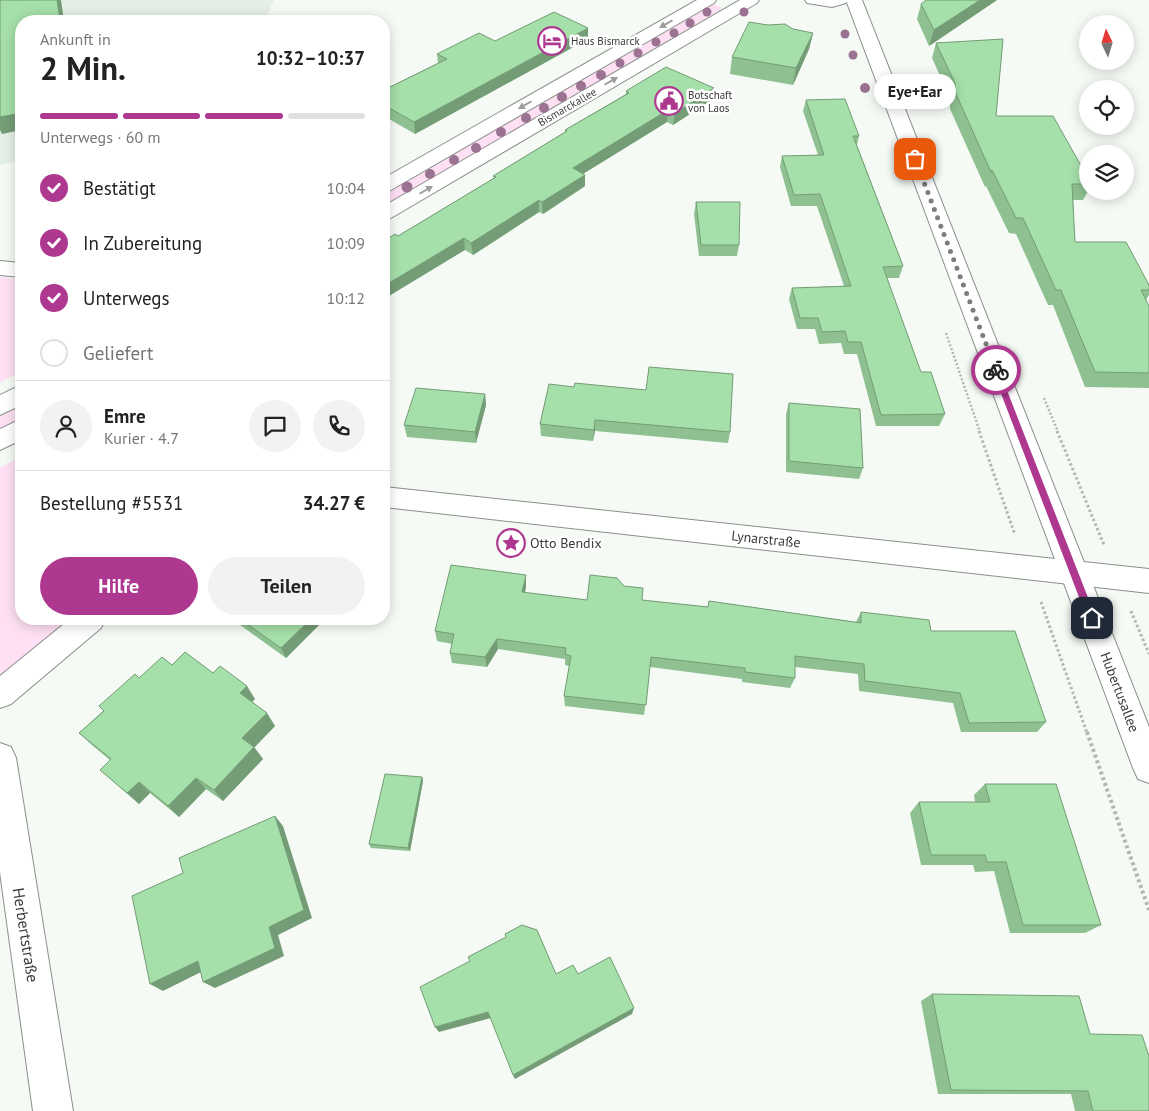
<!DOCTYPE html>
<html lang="de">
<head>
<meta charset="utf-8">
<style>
	:root { --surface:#fff; --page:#f2f2f2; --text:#222; --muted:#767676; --line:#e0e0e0; --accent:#ae3890 }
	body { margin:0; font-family:"PT Sans",sans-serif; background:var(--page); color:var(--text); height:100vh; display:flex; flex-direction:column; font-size:19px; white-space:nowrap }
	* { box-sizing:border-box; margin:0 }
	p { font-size:16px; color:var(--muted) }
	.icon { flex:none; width:28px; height:28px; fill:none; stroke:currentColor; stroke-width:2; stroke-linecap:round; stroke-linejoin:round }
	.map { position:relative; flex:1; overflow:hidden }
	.sheet { position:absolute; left:15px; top:15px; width:375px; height:610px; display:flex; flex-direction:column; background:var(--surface); border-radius:20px; box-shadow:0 2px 12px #0003 }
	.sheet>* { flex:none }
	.needle { width:32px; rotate:356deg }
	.tools { position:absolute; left:1079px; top:15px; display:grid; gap:10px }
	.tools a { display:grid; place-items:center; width:55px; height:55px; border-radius:50%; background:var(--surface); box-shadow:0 2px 12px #0003; font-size:25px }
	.pin { position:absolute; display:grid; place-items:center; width:42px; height:42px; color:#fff; margin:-21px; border-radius:10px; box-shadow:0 2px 8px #0006 }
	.courier { position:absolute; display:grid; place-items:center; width:50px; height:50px; margin:-25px; border:4px solid #ae3890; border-radius:50%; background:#fff; color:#222; box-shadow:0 1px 6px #0007 }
	.bubble { position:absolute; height:35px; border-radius:18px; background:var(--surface); box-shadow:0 2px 12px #0003; font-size:16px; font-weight:700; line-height:35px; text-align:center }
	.overview em { font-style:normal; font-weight:700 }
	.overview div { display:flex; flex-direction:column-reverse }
	.overview { display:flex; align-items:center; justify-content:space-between; height:85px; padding:0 25px }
	h1 { font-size:32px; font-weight:700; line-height:38px }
	.bar { display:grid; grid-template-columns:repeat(4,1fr); gap:8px 5px; align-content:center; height:60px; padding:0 25px }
	.bar i { height:6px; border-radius:4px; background:var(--line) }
	.bar .on { background:var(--accent) }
	.bar p { grid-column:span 4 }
	.line { display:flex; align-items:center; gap:12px; padding:0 25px; border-top:1px solid var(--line) }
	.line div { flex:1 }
	.round { display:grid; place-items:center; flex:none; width:52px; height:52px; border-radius:26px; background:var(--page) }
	ol { padding:0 25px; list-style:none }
	li { display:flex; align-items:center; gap:15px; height:55px }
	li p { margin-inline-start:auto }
	li .icon { padding:5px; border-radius:50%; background:var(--accent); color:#fff; stroke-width:4 }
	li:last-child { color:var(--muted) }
	li i { width:28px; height:28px; border:2px solid var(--line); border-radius:50% }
	.action { display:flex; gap:10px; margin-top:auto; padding:10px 25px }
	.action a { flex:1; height:58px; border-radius:30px; background:var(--accent); color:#fff; font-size:20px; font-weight:700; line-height:58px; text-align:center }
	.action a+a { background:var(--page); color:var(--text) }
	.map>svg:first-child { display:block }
</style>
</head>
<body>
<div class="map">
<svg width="1149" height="1111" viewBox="0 0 1149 1111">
	<rect width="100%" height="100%" fill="#f5faf5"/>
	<!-- built -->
	<polygon fill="#e4efe5" points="0,0 274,0 264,21 21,21 21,160 0,165"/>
	<!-- green -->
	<g fill="#fedff3">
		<polygon points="714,4 723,8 384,207 384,195"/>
		<polygon points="0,277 21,279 21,371 0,383"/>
		<polygon points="21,404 21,418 0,431 0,417"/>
		<polygon points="21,456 21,619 70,619 0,677 0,468"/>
	</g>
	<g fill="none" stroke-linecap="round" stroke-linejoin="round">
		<defs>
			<g id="minor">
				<polygon points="697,0 716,0 714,3 391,190 384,192 384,178"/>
				<polygon points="740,0 759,0 757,3 391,218 384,220 384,206"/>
				<polygon points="805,0 848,0 846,3 832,7 807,3"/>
				<polygon points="0,261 21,263 21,277 0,275"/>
				<polygon points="21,385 21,405 0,415 0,395"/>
				<polygon points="21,419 21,440 0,450 0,429"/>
				<polygon points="384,487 1149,569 1149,593 384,507"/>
				<polygon points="70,619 105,619 101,628 11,704 0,708 0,676"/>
				<polygon points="0,743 11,747 16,758 73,1111 33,1111 0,872"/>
			</g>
			<polygon id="major" points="846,0 862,0 1149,727 1149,783 1138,779 1133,768"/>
		</defs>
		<!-- minor casing -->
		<use href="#minor" stroke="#8a8f8b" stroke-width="2"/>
		<!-- major casing -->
		<use href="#major" stroke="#8a8f8b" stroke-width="2"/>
		<!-- path-far2 -->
		<g stroke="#b3b7b3" stroke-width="2.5" stroke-dasharray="2 2" stroke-linecap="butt">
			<polyline points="946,333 980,432"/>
			<polyline points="1044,398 1058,432"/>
		</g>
		<!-- path-far1 -->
		<g stroke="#b3b7b3" stroke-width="3" stroke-dasharray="2.5 2.5" stroke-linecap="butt">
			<polyline points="979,431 1015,535"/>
			<polyline points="1057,431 1104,545"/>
			<polyline points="1041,602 1087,733"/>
			<polyline points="1131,611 1149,654"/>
		</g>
		<!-- path -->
		<polyline stroke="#b3b7b3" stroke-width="4" stroke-dasharray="3 3" stroke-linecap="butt" points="1087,732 1149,910"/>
		<!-- minor -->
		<use href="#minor" fill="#fff" fill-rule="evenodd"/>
		<!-- major -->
		<use href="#major" fill="#fff" fill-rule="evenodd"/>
	</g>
	<!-- trees -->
	<g fill="#9b7292">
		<circle cx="707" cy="12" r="4.5"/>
		<circle cx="744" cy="12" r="4.5"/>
		<circle cx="690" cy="23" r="4.5"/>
		<circle cx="674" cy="33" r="4.5"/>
		<circle cx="845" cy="34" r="4.5"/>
		<circle cx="656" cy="42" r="4.5"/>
		<circle cx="638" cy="53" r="4.5"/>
		<circle cx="853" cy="55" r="4.5"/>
		<circle cx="620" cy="63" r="4.5"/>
		<circle cx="601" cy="75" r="5"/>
		<circle cx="581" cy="86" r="5"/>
		<circle cx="865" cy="88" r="5"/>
		<circle cx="562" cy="97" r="5"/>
		<circle cx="544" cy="108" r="5"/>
		<circle cx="526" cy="118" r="5"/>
		<circle cx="501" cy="132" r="5"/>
		<circle cx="476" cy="148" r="5"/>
		<circle cx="454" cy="160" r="5"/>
		<circle cx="430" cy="174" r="5"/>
		<circle cx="407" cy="187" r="5.5"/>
	</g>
	<!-- wall -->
	<g fill="#8ec091">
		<polygon points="997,0 929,46 917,19 921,4"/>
		<polygon points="813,33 809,49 793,85 730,74 732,57"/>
		<polygon points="588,39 415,134 384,116 384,90 438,63 437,54"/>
		<polygon points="936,43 996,116 1088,178 1088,191 1083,200 1073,200 1075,242 1149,285 1149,295 1146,300 1149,306 1149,388 1085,387 1053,305 1048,305 1016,234 1009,233 986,186 985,187 950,109 950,98 932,58"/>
		<polygon points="626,91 713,99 673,125 667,122 583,174 585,175 585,186 543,214 539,212 473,255 465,250 398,236 494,178 493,176 565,132 565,130 626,94"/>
		<polygon points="806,100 859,136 857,145 903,266 899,278 887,278 921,372 945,414 939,426 876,426 857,354 844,354 841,343 819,344 815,329 797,329 789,299 792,288 844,286 817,206 791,206 780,167 782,156 818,155 803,111"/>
		<polygon points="696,202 739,245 737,256 699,256 694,214"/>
		<polygon points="549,384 730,432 728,443 595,431 593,441 541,436 540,424"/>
		<polygon points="485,394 486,405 476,443 407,437 404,425"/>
		<polygon points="789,403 863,468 859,479 786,472 786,414"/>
		<polygon points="526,575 526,586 525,593 587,600 624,586 642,600 708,607 709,601 856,622 861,612 931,631 1046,722 1037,732 961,732 953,703 859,691 858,674 795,667 795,678 790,688 742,682 742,679 650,667 644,715 565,706 564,696 569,666 565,665 565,659 498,649 487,667 452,663 450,653 452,644 437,641 435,631"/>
		<polygon points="234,619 325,619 286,658 236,622"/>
		<polygon points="172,665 213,673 255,699 252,702 275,726 254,747 263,759 223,801 206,789 179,817 150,793 139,804 100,770 110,760 92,745 79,733 139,678"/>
		<polygon points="422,777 423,781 410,851 371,848 369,844"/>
		<polygon points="985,784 1101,925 1085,933 1010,933 994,871 975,872 973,865 921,865 910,813 919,802 975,802 974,795"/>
		<polygon points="932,994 1090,1034 1149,1111 1075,1111 1071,1094 938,1094 921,1001"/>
	</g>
	<!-- shaded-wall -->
	<g fill="#749c76">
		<polygon points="57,0 61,0 64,21 55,21"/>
		<polygon points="980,0 997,0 929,46 934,30"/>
		<polygon points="588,28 588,39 415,134 414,122"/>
		<polygon points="813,33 809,49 793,85 796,68"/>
		<polygon points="714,88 713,99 673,125 675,113"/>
		<polygon points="668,110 667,122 573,180 573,168"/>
		<polygon points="21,113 21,130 2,134 0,130 0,117"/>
		<polygon points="585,175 585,186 543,214 542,202"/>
		<polygon points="539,200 539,212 473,255 471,243"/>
		<polygon points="464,238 465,250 384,299 384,286"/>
		<polygon points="485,394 486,405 476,443 475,432"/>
		<polygon points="595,420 595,431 593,441 594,430"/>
		<polygon points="526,575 526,586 523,604 522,592"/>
		<polygon points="311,619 325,619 286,658 281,648"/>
		<polygon points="497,639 498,649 487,667 485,657"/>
		<polygon points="247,686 255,699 248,706 240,693"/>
		<polygon points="267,713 275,726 251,751 242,738"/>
		<polygon points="254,747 263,759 223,801 214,790"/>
		<polygon points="422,777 423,781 410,851 408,848"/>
		<polygon points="196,778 206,789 179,817 168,806"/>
		<polygon points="139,782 150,793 139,804 127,793"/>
		<polygon points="275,816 283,826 312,918 278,935 284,956 215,988 203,982 269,927"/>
		<polygon points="198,961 209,968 163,991 150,984"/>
		<polygon points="634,1008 632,1014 515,1079 513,1075"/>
		<polygon points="488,1012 491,1018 439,1032 435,1027"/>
	</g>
	<!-- building -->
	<g fill="#a5dfa9" stroke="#749c76">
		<polygon points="0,0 57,0 60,20 55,21 21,21 21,113 0,117"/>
		<polygon points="926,0 980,0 934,30 921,4"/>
		<polygon points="554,12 588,28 414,122 384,105 384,90 447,59 437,54 479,33 495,41"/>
		<polygon points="749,22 768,25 785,24 793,29 813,33 796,68 732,57"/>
		<polygon points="1003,39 996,116 1053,116 1088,178 1088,184 1072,184 1075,242 1126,242 1149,285 1149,290 1141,290 1149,306 1149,373 1095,372 1061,290 1056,290 1023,218 1016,218 992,170 991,172 956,94 955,83 936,43"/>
		<polygon points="666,67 714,88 675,113 668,110 573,168 585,175 542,202 539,200 471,243 464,238 384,286 384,241 395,234 398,236 496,177 493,176 567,131 565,130 629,93 626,91"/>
		<polygon points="845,99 859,136 853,136 903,266 883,267 921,372 931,372 945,414 881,415 861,342 848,342 845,331 822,332 818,318 800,318 792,288 851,286 820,194 794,195 782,156 824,155 806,100"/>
		<polygon points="696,202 740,202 739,245 701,245"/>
		<polygon points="649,367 733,374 730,432 595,420 594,430 540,424 549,384 574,387 575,383 646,390"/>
		<polygon points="416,388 485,394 475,432 404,425"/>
		<polygon points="789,403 860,409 863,468 789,461"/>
		<polygon points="451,565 526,575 522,592 587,600 590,575 617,578 624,586 643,588 642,600 708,607 709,601 861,623 861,612 929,620 931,631 1015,631 1046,722 969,723 960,693 865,681 864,664 795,656 795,678 745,672 745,668 651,657 646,705 564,696 571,656 565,654 566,648 497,639 485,657 450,653 454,634 435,631"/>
		<polygon points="240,619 311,619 281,648"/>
		<polygon points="185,652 213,673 220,666 247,686 240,693 267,713 242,738 254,747 214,790 196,778 168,806 139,782 127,793 100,770 111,759 79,733 104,711 99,706 135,674 139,678 162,657 172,665"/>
		<polygon points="385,774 422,777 408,848 369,844"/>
		<polygon points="985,784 1056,784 1101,925 1023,925 1006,862 987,862 985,855 931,855 919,802 990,802"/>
		<polygon points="275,816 304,910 269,927 275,948 203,982 198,961 150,984 132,896 183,873 179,858"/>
		<polygon points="522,925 537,930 556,974 573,965 578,974 610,957 634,1008 513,1075 488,1012 435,1027 420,987 470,961 468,957 506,937 505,934"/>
		<polygon points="932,994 1079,996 1090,1034 1142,1035 1149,1056 1149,1111 1093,1111 1088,1091 951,1090"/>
	</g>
	<!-- one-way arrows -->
	<defs><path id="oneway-solid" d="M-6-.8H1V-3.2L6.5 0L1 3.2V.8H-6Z" transform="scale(1.25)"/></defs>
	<g fill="#9c9d9c">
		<use href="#oneway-solid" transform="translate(666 24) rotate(150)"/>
		<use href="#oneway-solid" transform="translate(611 81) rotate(-30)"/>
		<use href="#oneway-solid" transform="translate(525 105) rotate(150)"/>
		<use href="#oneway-solid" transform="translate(426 190) rotate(-30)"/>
	</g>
	<!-- route -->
	<polygon fill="#ae3890" points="996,367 999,370 1096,618 1095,620 1092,622 1087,618 992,370"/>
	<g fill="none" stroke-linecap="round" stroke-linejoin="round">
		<!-- done -->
		<polyline stroke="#7b7e7b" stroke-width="5" stroke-dasharray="0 9" points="915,159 996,370"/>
	</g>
	<!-- icons -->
	<defs>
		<symbol id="hotel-ring" viewBox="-11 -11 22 22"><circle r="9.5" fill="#fff" stroke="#ae3890" stroke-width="1.5"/><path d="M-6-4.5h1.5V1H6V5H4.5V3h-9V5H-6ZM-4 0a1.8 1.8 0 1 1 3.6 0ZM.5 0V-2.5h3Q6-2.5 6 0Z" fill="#ae3890"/></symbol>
		<symbol id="civic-ring" viewBox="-11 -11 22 22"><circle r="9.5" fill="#fff" stroke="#ae3890" stroke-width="1.5"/><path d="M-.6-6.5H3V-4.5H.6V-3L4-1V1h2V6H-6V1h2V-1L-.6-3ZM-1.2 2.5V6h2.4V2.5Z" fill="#ae3890"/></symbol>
		<symbol id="sight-ring" viewBox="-11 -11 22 22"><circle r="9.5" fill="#fff" stroke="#ae3890" stroke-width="1.5"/><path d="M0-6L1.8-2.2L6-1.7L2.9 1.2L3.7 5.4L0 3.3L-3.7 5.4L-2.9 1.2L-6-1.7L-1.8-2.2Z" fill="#ae3890"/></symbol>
	</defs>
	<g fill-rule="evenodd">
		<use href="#hotel-ring" x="536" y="25" width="32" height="32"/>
		<use href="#civic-ring" x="653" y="85" width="32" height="32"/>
		<use href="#sight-ring" x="495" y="527" width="32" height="32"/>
	</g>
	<g text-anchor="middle" stroke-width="5" stroke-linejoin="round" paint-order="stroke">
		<!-- far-poi labels -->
		<g font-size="11" fill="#393b39" stroke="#fff" text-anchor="start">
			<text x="571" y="45">Haus Bismarck</text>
			<text x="688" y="99">Botschaft<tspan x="688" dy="13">von Laos</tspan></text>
		</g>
		<!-- far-street labels -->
		<g font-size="11" fill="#393b39" stroke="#fff">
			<text transform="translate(567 107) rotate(-30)" y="4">Bismarckallee</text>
		</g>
		<!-- street labels -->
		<g font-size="14" fill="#393b39" stroke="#fff">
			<text transform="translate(766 539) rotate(6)" y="5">Lynarstraße</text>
			<text transform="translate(1120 692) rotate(69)" y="5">Hubertusallee</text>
		</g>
		<!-- poi labels -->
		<g font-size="14" fill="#393b39" stroke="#fff" text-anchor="start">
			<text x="530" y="548">Otto Bendix</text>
		</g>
		<!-- near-street labels -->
		<g font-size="16" fill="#393b39" stroke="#fff">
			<text transform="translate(26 935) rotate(81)" y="6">Herbertstraße</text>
		</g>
	</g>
</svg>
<div class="tools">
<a><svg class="needle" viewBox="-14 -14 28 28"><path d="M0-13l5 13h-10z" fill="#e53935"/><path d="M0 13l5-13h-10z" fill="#767676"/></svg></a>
<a><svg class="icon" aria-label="locate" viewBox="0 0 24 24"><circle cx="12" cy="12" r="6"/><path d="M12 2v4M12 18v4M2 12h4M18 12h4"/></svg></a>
<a><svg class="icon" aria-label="layers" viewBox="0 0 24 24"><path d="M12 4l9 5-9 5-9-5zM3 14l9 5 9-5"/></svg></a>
</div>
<div class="pin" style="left:915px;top:159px;background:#ea580c"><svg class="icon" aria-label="bag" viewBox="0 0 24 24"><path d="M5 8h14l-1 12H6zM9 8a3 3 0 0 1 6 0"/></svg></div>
<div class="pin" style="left:1092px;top:618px;background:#1f2937"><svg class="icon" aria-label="home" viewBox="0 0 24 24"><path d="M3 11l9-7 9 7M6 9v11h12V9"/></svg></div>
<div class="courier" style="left:996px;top:370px"><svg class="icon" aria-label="bike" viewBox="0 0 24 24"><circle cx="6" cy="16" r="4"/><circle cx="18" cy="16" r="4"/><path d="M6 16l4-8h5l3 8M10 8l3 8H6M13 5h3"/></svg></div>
<div class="bubble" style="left:874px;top:74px;width:82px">Eye+Ear</div>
<section class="sheet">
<div class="overview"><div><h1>2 Min.</h1><p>Ankunft in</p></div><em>10:32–10:37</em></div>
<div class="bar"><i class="on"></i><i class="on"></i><i class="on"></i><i></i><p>Unterwegs · 60 m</p></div>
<ol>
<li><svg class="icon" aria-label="check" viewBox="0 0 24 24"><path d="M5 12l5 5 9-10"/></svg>Bestätigt<p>10:04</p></li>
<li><svg class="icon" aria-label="check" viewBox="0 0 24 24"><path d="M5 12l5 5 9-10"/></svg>In Zubereitung<p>10:09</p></li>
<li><svg class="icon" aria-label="check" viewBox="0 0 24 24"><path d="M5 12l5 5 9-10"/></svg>Unterwegs<p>10:12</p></li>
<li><i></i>Geliefert</li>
</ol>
<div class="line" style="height:90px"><a class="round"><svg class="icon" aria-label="person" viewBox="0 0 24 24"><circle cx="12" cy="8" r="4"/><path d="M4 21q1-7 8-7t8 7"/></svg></a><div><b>Emre</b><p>Kurier · 4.7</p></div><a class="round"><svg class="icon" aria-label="chat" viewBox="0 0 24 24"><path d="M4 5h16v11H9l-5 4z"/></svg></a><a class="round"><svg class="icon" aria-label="phone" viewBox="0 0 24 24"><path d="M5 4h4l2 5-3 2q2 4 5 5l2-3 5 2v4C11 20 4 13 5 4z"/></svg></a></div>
<div class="line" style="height:65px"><div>Bestellung #5531</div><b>34.27 €</b></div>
<div class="action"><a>Hilfe</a><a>Teilen</a></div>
</section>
</div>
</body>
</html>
